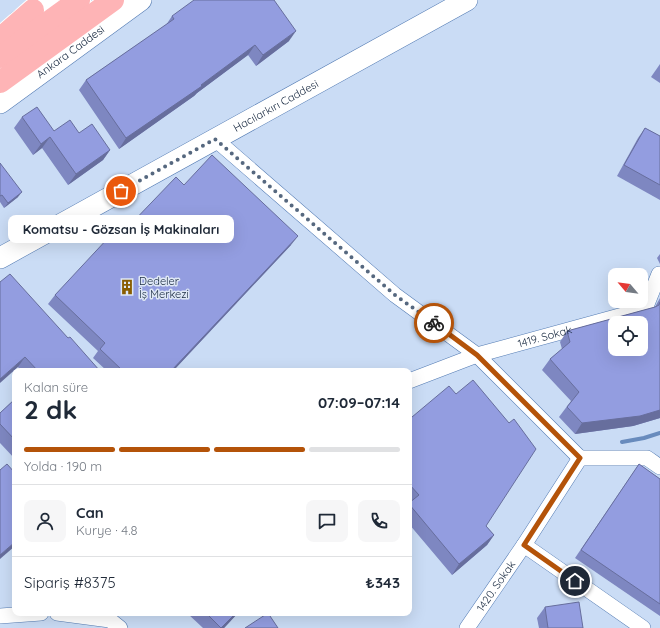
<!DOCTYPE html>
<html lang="tr">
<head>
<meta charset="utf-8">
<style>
	:root { --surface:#fff; --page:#f6f6f7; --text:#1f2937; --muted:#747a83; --line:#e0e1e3; --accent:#b45309 }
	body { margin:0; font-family:Quicksand,sans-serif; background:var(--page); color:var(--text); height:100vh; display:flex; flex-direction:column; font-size:15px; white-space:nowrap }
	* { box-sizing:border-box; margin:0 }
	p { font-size:13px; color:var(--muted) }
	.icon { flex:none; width:22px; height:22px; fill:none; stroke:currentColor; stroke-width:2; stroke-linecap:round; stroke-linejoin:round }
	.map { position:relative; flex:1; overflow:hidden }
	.drawer { position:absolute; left:12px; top:368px; width:400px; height:248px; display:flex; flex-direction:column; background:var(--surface); border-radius:8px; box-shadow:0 4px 16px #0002 }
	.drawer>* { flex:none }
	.needle { width:26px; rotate:299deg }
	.fabs { position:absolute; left:608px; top:268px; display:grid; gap:8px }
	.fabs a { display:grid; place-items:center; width:40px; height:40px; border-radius:8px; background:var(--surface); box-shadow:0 4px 16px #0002; font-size:20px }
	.pin { position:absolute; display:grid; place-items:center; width:34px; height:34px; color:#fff; margin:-17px; border:2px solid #fff; border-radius:50%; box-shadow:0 1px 4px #0007 }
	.courier { position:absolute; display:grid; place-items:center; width:40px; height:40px; margin:-20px; border:3px solid #b45309; border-radius:50%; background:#fff; color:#222; box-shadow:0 1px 5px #0007 }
	.bubble { position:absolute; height:28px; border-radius:8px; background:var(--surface); box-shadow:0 4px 16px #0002; font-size:13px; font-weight:700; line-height:28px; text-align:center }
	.overview em { font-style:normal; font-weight:700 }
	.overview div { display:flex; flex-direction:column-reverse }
	.overview { display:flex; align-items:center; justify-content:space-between; height:68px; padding:0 12px }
	h1 { font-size:26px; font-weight:700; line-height:30px }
	.bar { display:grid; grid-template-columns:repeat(4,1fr); gap:6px 4px; align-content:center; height:48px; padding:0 12px }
	.bar i { height:5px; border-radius:3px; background:var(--line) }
	.bar .current { background:var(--accent) }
	.bar p { grid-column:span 4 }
	.line { display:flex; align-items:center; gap:10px; padding:0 12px; border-top:1px solid var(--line) }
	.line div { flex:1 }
	.round { display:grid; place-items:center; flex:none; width:42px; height:42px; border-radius:8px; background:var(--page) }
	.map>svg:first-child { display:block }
</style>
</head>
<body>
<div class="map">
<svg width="660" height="628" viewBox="0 0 660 628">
	<rect width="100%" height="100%" fill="#cadcf5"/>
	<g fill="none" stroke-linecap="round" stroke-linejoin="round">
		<!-- stream -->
		<polyline stroke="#688bbd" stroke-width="4" points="622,442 644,438 660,433"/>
		<defs>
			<g id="street">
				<polyline points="215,139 395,295 477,355 580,458"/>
				<path id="s1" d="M409,381L477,355L645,309L659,274"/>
				<polyline points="580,458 647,458 660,467"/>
				<polyline points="524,545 643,628"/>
				<polyline points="57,613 110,620 120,628"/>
				<polyline points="0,616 41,613"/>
				<path id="s2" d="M467,628L524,545L580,458"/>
			</g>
			<g id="secondary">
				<polyline points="19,21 48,0"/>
				<path id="s3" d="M0,103L141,0"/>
				<path id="s4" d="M0,258L467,0"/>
			</g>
			<g id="highway">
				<polyline points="0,39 33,10"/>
				<polyline points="0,57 79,0"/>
				<polyline points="0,82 113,0"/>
			</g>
		</defs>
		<!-- street casing -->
		<use href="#street" stroke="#537bb3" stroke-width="16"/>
		<!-- secondary casing -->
		<use href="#secondary" stroke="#537bb3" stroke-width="22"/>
		<!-- highway casing -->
		<use href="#highway" stroke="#fff" stroke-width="24"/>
		<!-- street -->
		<use href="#street" stroke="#fff" stroke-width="15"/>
		<!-- secondary -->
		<use href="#secondary" stroke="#fff" stroke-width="21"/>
		<!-- highway -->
		<use href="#highway" stroke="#feb4b6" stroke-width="22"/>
	</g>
	<!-- wall -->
	<g fill="#7e87c1">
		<polygon points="172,16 289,41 256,66 248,55 197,93 194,96 119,149 79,90 86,80 166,25"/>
		<polygon points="660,64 660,83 651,77"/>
		<polygon points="22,117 54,131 79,133 110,150 103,160 68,185 42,148 33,155 14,128"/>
		<polygon points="645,128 660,136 660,200 617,176 638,138"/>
		<polygon points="0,163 18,197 4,208 0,202"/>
		<polygon points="184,185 291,245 173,371 107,371 93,358 98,351 48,304 55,295 128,227"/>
		<polygon points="660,254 660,264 657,258"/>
		<polygon points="0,282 68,338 100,371 21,371 18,367"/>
		<polygon points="660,298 660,418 633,426 575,434 559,417 571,401 542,370 550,359 562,349 560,342 567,331 655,307"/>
		<polygon points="15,399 15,459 0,443 0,413"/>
		<polygon points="409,413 486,526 494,535 487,545 452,575 409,524"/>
		<polygon points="639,464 660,479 660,616 575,558"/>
		<polygon points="545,607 583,628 539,628 537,618"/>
		<polygon points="187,613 238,613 224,628 203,628"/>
	</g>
	<!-- shaded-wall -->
	<g fill="#676e9d">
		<polygon points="296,31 289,41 256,66 263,55"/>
		<polygon points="255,45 248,55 197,93 194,96 119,149 126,138 201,85"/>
		<polygon points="50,137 42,148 33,155 41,144"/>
		<polygon points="110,150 103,160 68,185 76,174"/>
		<polygon points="22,192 18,197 4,208 8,203"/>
		<polygon points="298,236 291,245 173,371 171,371"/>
		<polygon points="25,357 18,367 0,383 0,379"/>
		<polygon points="660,410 660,418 633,426 575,434 582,423"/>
		<polygon points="494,535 487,545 452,575 459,564"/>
		<polygon points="15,542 15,546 0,559 0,555"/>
		<polygon points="236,613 238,613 224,628 221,628"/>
	</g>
	<!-- building -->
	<g fill="#939de0" stroke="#676e9d" fill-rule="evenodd">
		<polygon points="194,0 274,0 296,31 263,55 255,45 201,85 202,86 126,138 86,80 174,19 172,16"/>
		<polygon points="37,107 54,131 70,120 79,133 92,124 110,150 76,174 50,137 41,144 22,117"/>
		<polygon points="645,128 660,136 660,185 624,165"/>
		<polygon points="212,155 298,236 171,371 123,371 100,349 105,343 55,295 123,222 128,227 176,177 184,185"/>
		<polygon points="0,163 22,192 8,203 2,195 0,196"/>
		<polygon points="10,274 68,338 70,337 100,371 38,371 25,357 0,379 0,282"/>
		<path d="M660,302V410L640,416L582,423L567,407L579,392L550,359L570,342L567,331L655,307L659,305ZM615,323H641V349H615Z"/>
		<polygon points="473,380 509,423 514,419 536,449 486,526 494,535 459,564 409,504 409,503 419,495 409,484 409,413 412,417 449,386 456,394"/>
		<polygon points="15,399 15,440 0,424 0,413"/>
		<polygon points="7,464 15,473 15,542 0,555 0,470"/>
		<polygon points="639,464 660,479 660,604 581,550"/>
		<polygon points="579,602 583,628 548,628 545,607"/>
		<polygon points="206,613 236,613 221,628"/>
		<polygon points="268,613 278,628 245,628"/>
	</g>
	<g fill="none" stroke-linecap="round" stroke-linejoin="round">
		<!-- done -->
		<polyline stroke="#56687f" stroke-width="4" stroke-dasharray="0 7.2" points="121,191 215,139 395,295 434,323"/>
		<!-- route -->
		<polyline stroke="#b45309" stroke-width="5" points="434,323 477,355 580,458 524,545 575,581"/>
	</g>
	<!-- icons -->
	<defs>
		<symbol id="building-bare" viewBox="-9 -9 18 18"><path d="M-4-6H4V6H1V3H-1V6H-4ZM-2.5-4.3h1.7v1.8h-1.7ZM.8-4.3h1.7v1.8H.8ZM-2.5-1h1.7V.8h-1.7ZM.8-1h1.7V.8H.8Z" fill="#895d00" stroke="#dfe8f5" stroke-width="2.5" paint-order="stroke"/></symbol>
	</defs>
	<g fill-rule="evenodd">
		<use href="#building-bare" x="116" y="276" width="22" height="22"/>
	</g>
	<g text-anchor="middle" stroke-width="3" stroke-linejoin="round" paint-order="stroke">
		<!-- street labels -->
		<g font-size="11" fill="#182940" stroke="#dfe8f5">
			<text dy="4" stroke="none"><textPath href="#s3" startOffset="87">Ankara Caddesi</textPath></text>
			<text dy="4" stroke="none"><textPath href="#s4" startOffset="315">Hacılarkırı Caddesi</textPath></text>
			<text dy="4" stroke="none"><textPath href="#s1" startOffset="143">1419. Sokak</textPath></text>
			<text dy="4" stroke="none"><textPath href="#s2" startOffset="51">1420. Sokak</textPath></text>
		</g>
		<!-- poi labels -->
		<g font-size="11" fill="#182940" stroke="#dfe8f5" text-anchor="start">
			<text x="139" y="285">Dedeler<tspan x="139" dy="13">İş Merkezi</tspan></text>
		</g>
	</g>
</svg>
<div class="fabs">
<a><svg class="needle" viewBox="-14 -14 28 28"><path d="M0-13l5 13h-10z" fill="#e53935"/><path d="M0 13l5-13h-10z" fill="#747a83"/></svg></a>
<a><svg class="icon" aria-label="locate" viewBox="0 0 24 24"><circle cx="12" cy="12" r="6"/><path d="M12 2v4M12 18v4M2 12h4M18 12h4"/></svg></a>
</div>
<div class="pin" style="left:121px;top:191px;background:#ea580c"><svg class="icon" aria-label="bag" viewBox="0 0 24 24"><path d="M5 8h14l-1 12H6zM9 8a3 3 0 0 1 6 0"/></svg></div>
<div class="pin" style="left:575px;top:581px;background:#1f2937"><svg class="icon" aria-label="home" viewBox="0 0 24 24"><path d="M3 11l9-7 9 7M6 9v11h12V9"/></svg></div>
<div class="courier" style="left:434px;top:323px"><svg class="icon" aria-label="bike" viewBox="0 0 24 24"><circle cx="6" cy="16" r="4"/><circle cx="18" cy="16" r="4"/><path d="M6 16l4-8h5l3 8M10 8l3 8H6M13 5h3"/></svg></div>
<div class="bubble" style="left:8px;top:215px;width:226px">Komatsu - Gözsan İş Makinaları</div>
<section class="drawer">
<div class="overview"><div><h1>2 dk</h1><p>Kalan süre</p></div><em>07:09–07:14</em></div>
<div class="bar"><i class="current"></i><i class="current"></i><i class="current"></i><i></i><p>Yolda · 190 m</p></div>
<div class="line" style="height:72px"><a class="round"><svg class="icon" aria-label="person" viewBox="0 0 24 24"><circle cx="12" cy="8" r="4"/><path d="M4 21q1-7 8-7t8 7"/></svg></a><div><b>Can</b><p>Kurye · 4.8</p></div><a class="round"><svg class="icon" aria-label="chat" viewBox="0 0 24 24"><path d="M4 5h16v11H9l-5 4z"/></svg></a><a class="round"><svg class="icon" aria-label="phone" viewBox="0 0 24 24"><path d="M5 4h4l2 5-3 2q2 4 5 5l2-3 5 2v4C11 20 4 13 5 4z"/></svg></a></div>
<div class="line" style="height:52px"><div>Sipariş #8375</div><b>₺343</b></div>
</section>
</div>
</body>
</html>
